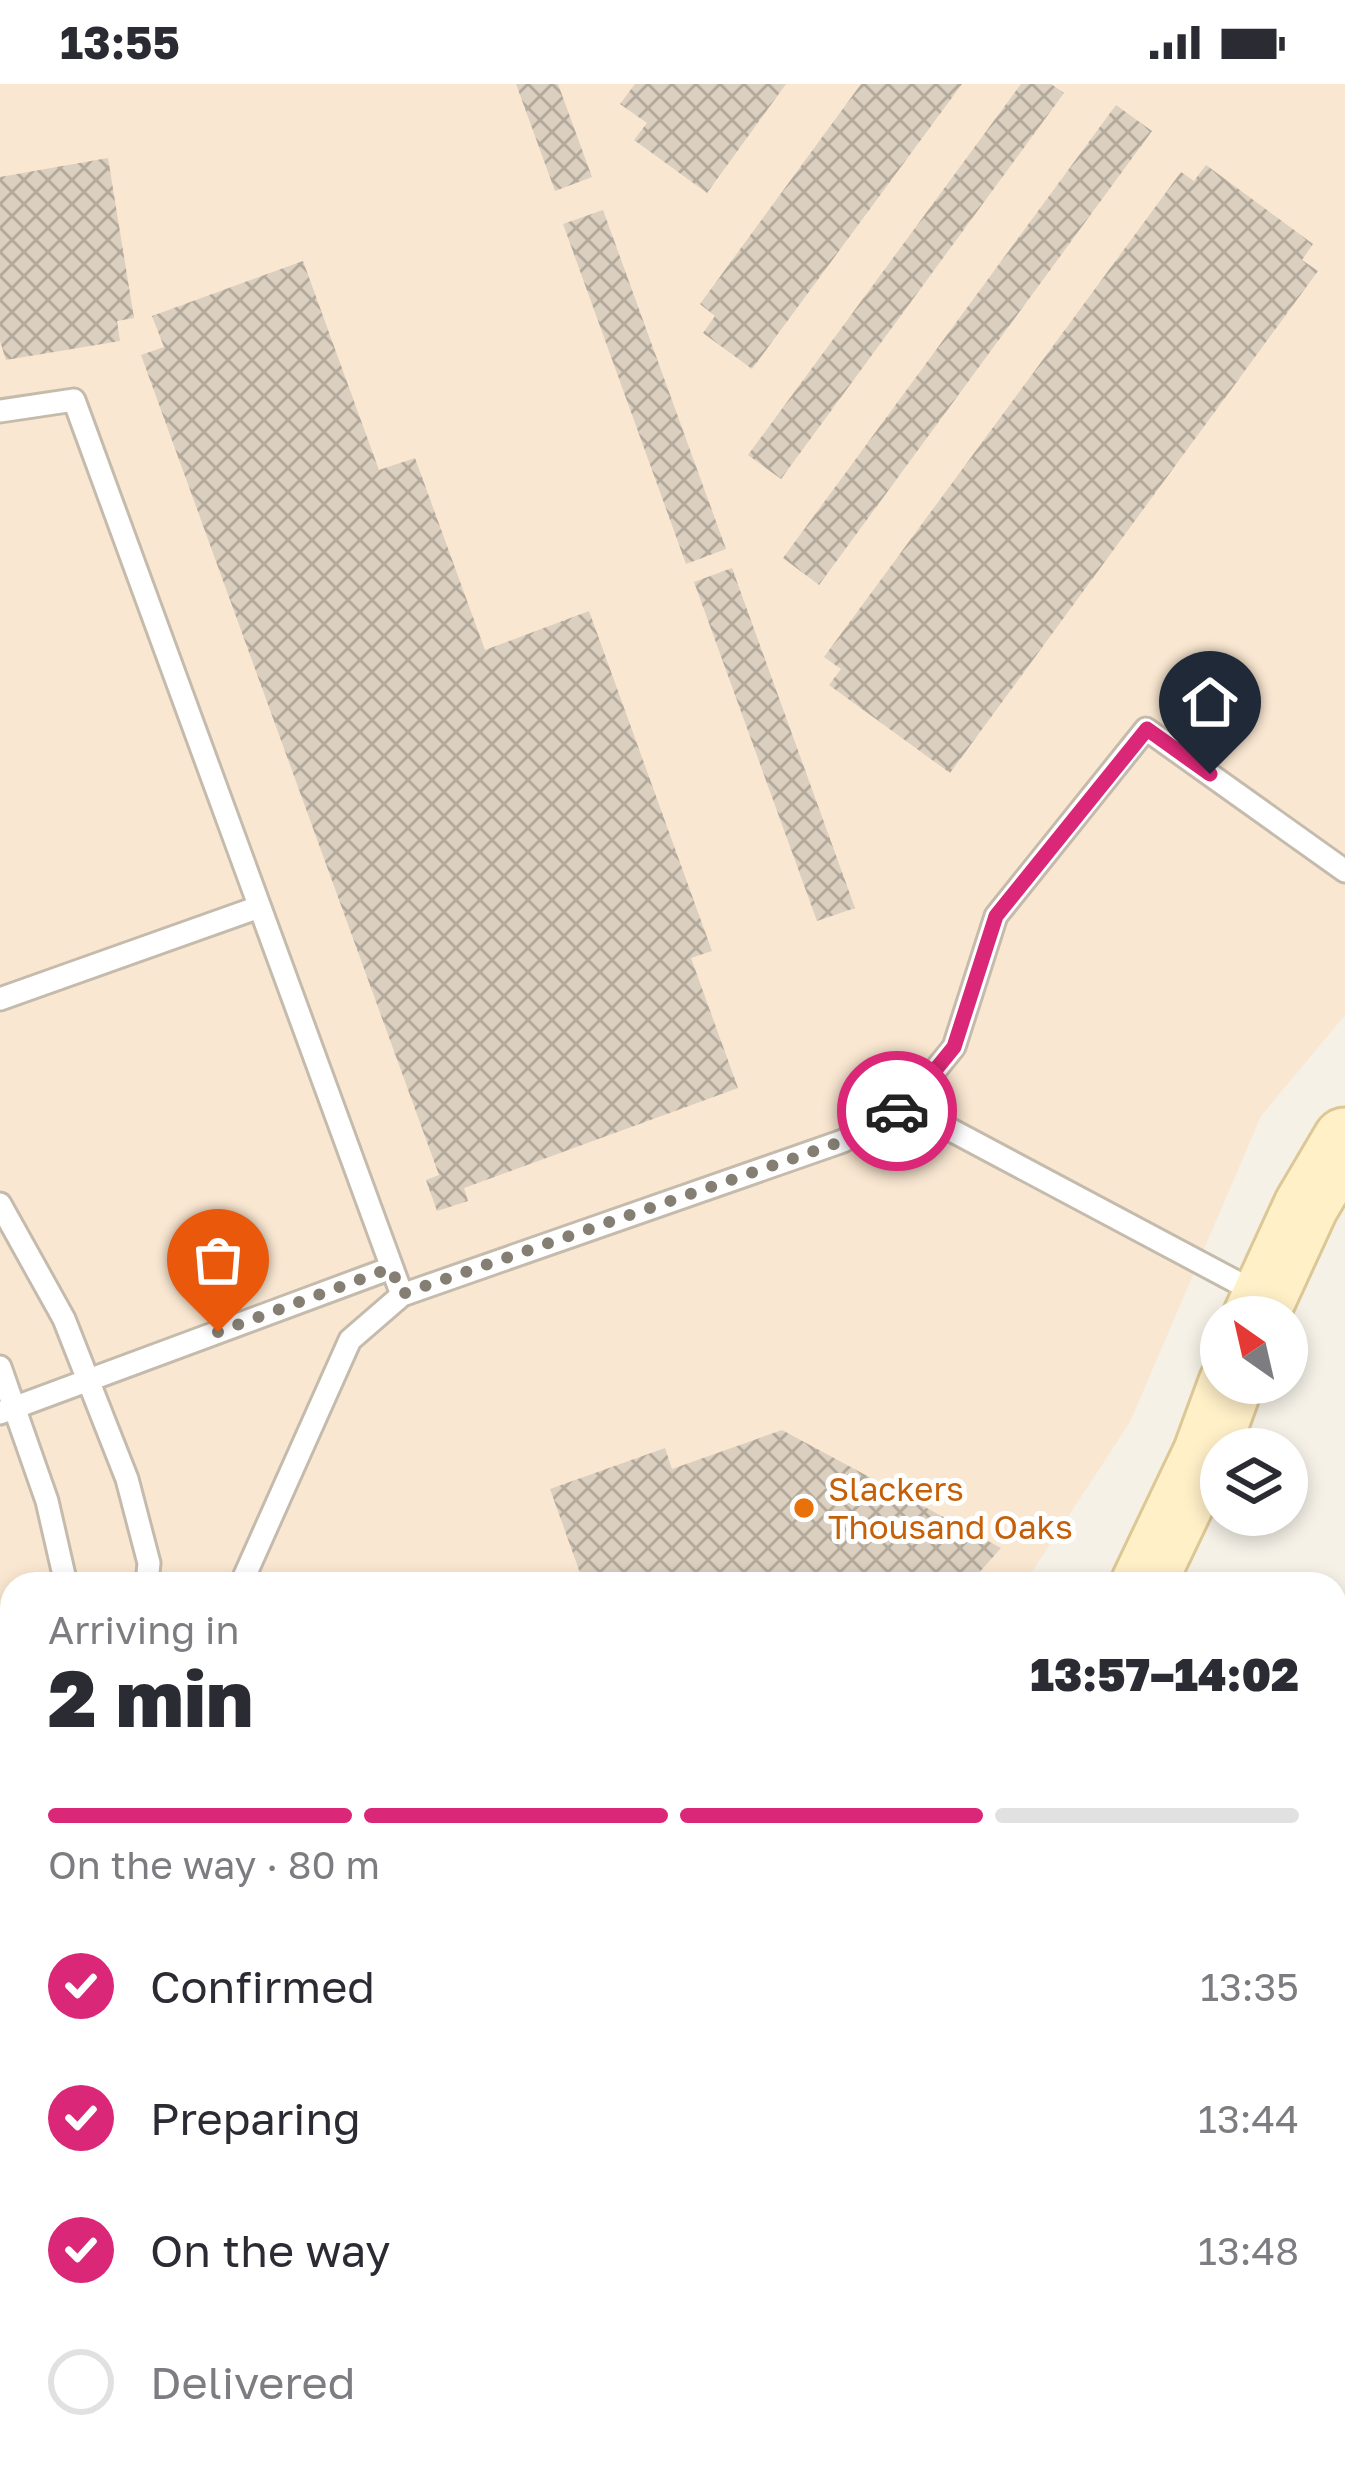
<!DOCTYPE html>
<html lang="en">
<head>
<meta charset="utf-8">
<style>
	:root { --surface:#fff; --page:#f7f7f7; --text:#2b2b33; --muted:#7c7c81; --line:#e1e1e2; --accent:#db2777 }
	body { margin:0; font-family:"Golos Text",sans-serif; background:var(--page); color:var(--text); height:100vh; display:flex; flex-direction:column; font-size:45px; white-space:nowrap }
	* { box-sizing:border-box; margin:0 }
	p { font-size:39px; color:var(--muted) }
	.icon { flex:none; width:66px; height:66px; fill:none; stroke:currentColor; stroke-width:2; stroke-linecap:round; stroke-linejoin:round }
	.map { position:relative; flex:1; overflow:hidden }
	.details { position:absolute; left:0px; top:1488px; width:1347px; height:903px; display:flex; flex-direction:column; background:var(--surface); border-radius:36px 36px 0 0; box-shadow:0 6px 18px #0003 }
	.details>* { flex:none }
	.needle { width:78px; rotate:326deg }
	.fabs { position:absolute; left:1200px; top:1212px; display:grid; gap:24px }
	.fabs a { display:grid; place-items:center; width:108px; height:108px; border-radius:50%; background:var(--surface); box-shadow:0 6px 18px #0003; font-size:60px }
	.pin { position:absolute; display:grid; place-items:center; width:102px; height:102px; color:#fff; margin:-123px -51px; border-radius:50% 50% 50% 0; rotate:-45deg; box-shadow:0 0 12px #0007 }
	.pin .icon { rotate:45deg }
	.courier { position:absolute; display:grid; place-items:center; width:120px; height:120px; margin:-60px; border:9px solid #db2777; border-radius:50%; background:#fff; color:#222; box-shadow:0 3px 15px #0007 }
	.summary em { font-style:normal; font-weight:800 }
	.summary div { display:flex; flex-direction:column-reverse }
	.summary { display:flex; align-items:center; justify-content:space-between; height:204px; padding:0 48px }
	h1 { font-size:78px; font-weight:800; line-height:90px }
	.bar { display:grid; grid-template-columns:repeat(4,1fr); gap:18px 12px; align-content:center; height:144px; padding:0 48px }
	.bar i { height:15px; border-radius:9px; background:var(--line) }
	.bar .selected { background:var(--accent) }
	.bar p { grid-column:span 4 }
	ol { padding:0 48px; list-style:none }
	li { display:flex; align-items:center; gap:36px; height:132px }
	li p { margin-inline-start:auto }
	li .icon { padding:12px; border-radius:50%; background:var(--accent); color:#fff; stroke-width:4 }
	li:last-child { color:var(--muted) }
	li i { width:66px; height:66px; border:6px solid var(--line); border-radius:50% }
	.status { display:flex; justify-content:space-between; align-items:center; height:84px; padding:0 60px; background:var(--surface); direction:ltr }
	.status svg { height:33px; fill:currentColor }
	.map>svg:first-child { display:block }
</style>
</head>
<body>
<div class="status"><b>13:55</b><svg viewBox="0 0 49 12"><path d="M0 12V9h3v3zM5 12V6h3v6zM10 12V3h3v9zM15 12V0h3v12zM26 1h20v11H26zM47 4h2v5h-2z"/></svg></div>
<div class="map">
<svg width="1345" height="2389" viewBox="0 0 1345 2389">
	<defs>
		<pattern id="building-cross-hatch" width="8" height="8" patternUnits="userSpaceOnUse" patternTransform="scale(3)"><rect width="8" height="8" fill="#dbcfbf"/><path d="M0 0l8 8M0 8l8-8" fill="none" stroke="#b4aa9c"/></pattern>
	</defs>
	<rect width="100%" height="100%" fill="#f5f1e7"/>
	<!-- commercial -->
	<polygon fill="#f9e7d1" points="0,0 1345,0 1345,931 1261,1032 1130,1338 1024,1500 12,1500 12,1771 0,1768"/>
	<!-- building -->
	<g fill="url(#building-cross-hatch)">
		<polygon points="516,0 558,0 592,93 555,107"/>
		<polygon points="635,0 786,0 707,109 634,56 647,39 620,20"/>
		<polygon points="861,0 962,0 752,285 703,249 715,232 700,220"/>
		<polygon points="1021,0 1051,0 1064,9 781,395 748,371"/>
		<polygon points="1116,21 1152,47 819,501 783,474"/>
		<polygon points="108,74 134,234 117,237 120,257 6,276 0,257 0,93"/>
		<polygon points="1206,81 1313,160 1302,176 1318,187 950,689 829,601 841,585 824,573 1181,88 1194,97"/>
		<polygon points="603,126 726,465 686,480 563,140"/>
		<polygon points="303,177 379,386 415,374 485,566 589,527 712,867 691,874 738,1004 464,1104 468,1117 437,1127 426,1096 439,1091 141,271 164,263 152,232"/>
		<polygon points="732,484 855,824 817,837 694,498"/>
		<polygon points="782,1346 1001,1464 969,1500 584,1500 550,1405 665,1364 672,1385"/>
		<polygon points="12,2128 12,2379 96,2379 99,2389 0,2389 0,2129"/>
	</g>
	<g fill="none" stroke-linecap="round" stroke-linejoin="round">
		<defs>
			<g id="lane">
				<polyline points="0,327 74,316 402,1211"/>
				<polyline points="0,915 259,823"/>
				<polyline points="906,1022 1261,1211"/>
				<polyline points="0,1120 64,1235 127,1395 149,1479 147,1500"/>
				<polyline points="0,1283 47,1417 66,1500"/>
				<polyline points="0,1329 391,1184"/>
				<polyline points="241,1500 350,1256 402,1211 843,1057 906,1022 954,963 996,832 1146,645 1345,787"/>
				<polyline points="0,1981 12,1919"/>
				<polyline points="0,1996 12,1998"/>
				<polyline points="1335,2297 1345,2294"/>
				<polyline points="149,2379 155,2389"/>
				<polyline points="244,2389 255,2379"/>
			</g>
			<g id="secondary">
				<polyline points="1255,1233 1306,1122 1345,1056"/>
				<polyline points="1143,1500 1205,1370 1231,1299"/>
				<polyline points="0,1825 12,1827"/>
				<polyline points="0,1893 12,1893"/>
			</g>
		</defs>
		<!-- lane casing -->
		<use href="#lane" stroke="#c5bbac" stroke-width="27"/>
		<!-- secondary casing -->
		<use href="#secondary" stroke="#dcc795" stroke-width="69"/>
		<!-- lane -->
		<use href="#lane" stroke="#fff" stroke-width="21"/>
		<!-- secondary -->
		<use href="#secondary" stroke="#fff0c8" stroke-width="63"/>
	</g>
	<g fill="none" stroke-linecap="round" stroke-linejoin="round">
		<!-- done -->
		<polyline stroke="#857f73" stroke-width="12" stroke-dasharray="0 21.6" points="218,1248 391,1184 402,1210 843,1057 897,1027"/>
		<!-- route -->
		<polyline stroke="#db2777" stroke-width="15" points="897,1027 906,1022 954,963 996,832 1147,645 1210,690"/>
	</g>
	<!-- markers -->
	<circle fill="#e8710a" stroke="#fff" stroke-width="4.5" cx="804" cy="1424" r="12"/>
	<g text-anchor="middle" stroke-width="10" stroke-linejoin="round" paint-order="stroke">
		<!-- food labels -->
		<g font-size="33" fill="#c56008" stroke="#fff" text-anchor="start">
			<text x="828" y="1417">Slackers<tspan x="828" dy="38">Thousand Oaks</tspan></text>
		</g>
	</g>
</svg>
<div class="fabs">
<a><svg class="needle" viewBox="-14 -14 28 28"><path d="M0-13l5 13h-10z" fill="#e53935"/><path d="M0 13l5-13h-10z" fill="#7c7c81"/></svg></a>
<a><svg class="icon" aria-label="layers" viewBox="0 0 24 24"><path d="M12 4l9 5-9 5-9-5zM3 14l9 5 9-5"/></svg></a>
</div>
<div class="pin" style="left:218px;top:1248px;background:#ea580c"><svg class="icon" aria-label="bag" viewBox="0 0 24 24"><path d="M5 8h14l-1 12H6zM9 8a3 3 0 0 1 6 0"/></svg></div>
<div class="pin" style="left:1210px;top:690px;background:#1f2937"><svg class="icon" aria-label="home" viewBox="0 0 24 24"><path d="M3 11l9-7 9 7M6 9v11h12V9"/></svg></div>
<div class="courier" style="left:897px;top:1027px"><svg class="icon" aria-label="car" viewBox="0 0 24 24"><path d="M5 17H2v-5l4-1 3-4h7l3 4 3 1v5h-3M9 17h6M6 11h13"/><circle cx="7" cy="17" r="2"/><circle cx="17" cy="17" r="2"/></svg></div>
<section class="details">
<div class="summary"><div><h1>2 min</h1><p>Arriving in</p></div><em>13:57–14:02</em></div>
<div class="bar"><i class="selected"></i><i class="selected"></i><i class="selected"></i><i></i><p>On the way · 80 m</p></div>
<ol>
<li><svg class="icon" aria-label="check" viewBox="0 0 24 24"><path d="M5 12l5 5 9-10"/></svg>Confirmed<p>13:35</p></li>
<li><svg class="icon" aria-label="check" viewBox="0 0 24 24"><path d="M5 12l5 5 9-10"/></svg>Preparing<p>13:44</p></li>
<li><svg class="icon" aria-label="check" viewBox="0 0 24 24"><path d="M5 12l5 5 9-10"/></svg>On the way<p>13:48</p></li>
<li><i></i>Delivered</li>
</ol>
</section>
</div>
</body>
</html>
